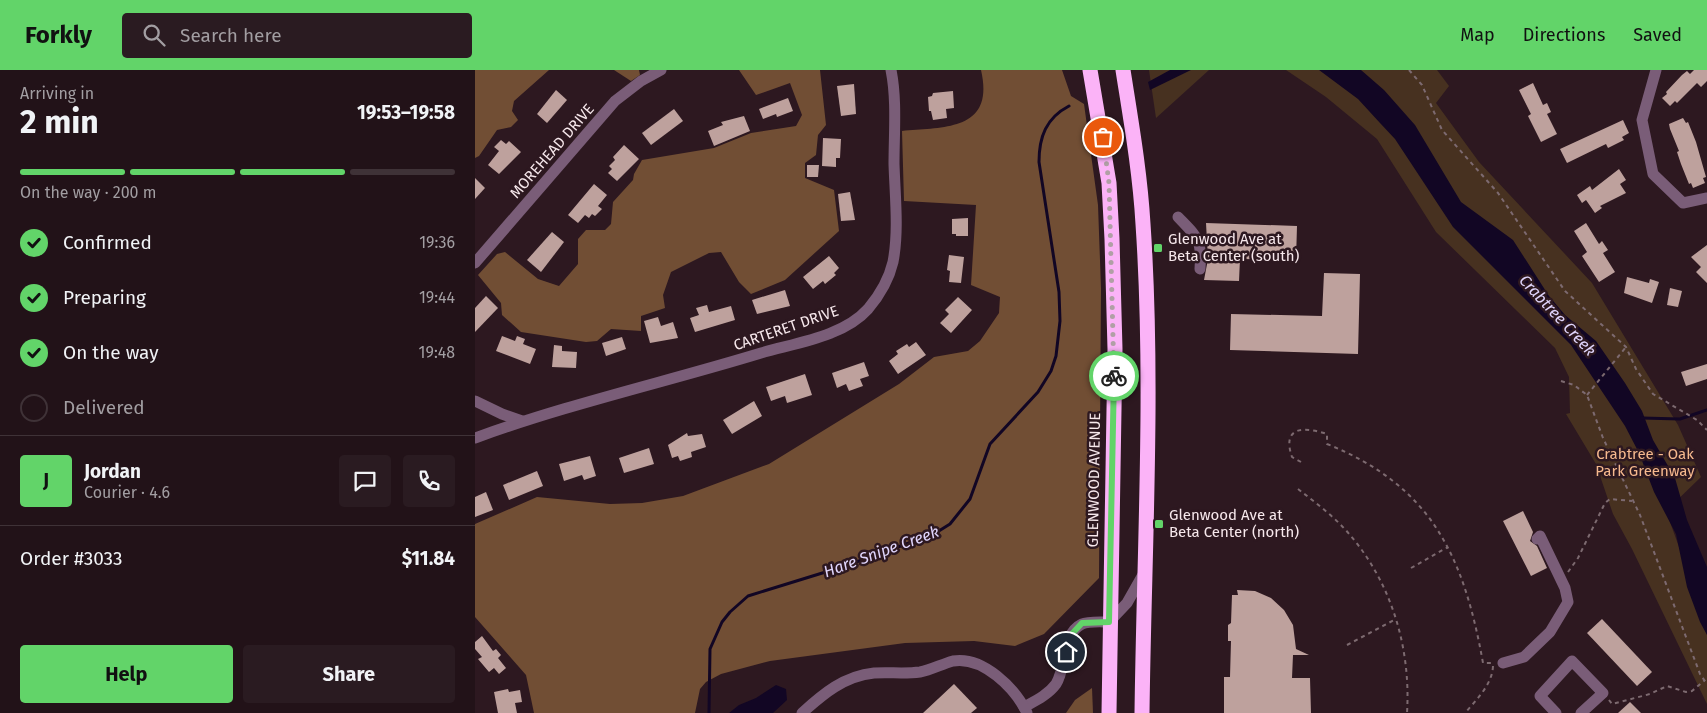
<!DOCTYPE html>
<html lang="en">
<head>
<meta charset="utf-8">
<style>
	:root { --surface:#221218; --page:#2a1b21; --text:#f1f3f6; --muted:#a29ea2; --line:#3f3237; --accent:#62d469 }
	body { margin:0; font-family:"Fira Sans",sans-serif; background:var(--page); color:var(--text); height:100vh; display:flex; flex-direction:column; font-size:19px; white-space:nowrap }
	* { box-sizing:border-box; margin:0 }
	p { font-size:16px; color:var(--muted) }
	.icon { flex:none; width:28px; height:28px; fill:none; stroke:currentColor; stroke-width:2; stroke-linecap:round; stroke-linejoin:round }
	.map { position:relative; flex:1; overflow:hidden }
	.panel { display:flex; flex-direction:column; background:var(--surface); width:475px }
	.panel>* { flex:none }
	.pin { position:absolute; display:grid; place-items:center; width:42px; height:42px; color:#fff; margin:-21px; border:2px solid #fff; border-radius:50%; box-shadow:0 1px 5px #0007 }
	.courier { position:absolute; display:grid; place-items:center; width:50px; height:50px; margin:-25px; border:4px solid #62d469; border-radius:50%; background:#fff; color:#222; box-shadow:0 1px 6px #0007 }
	.summary em { font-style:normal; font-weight:700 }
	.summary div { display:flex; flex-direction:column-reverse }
	.summary { display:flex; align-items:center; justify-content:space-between; height:85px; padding:0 20px }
	h1 { font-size:32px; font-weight:700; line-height:38px }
	.bar { display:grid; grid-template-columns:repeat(4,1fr); gap:8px 5px; align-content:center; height:60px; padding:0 20px }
	.bar i { height:6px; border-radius:4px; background:var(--line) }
	.bar .active { background:var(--accent) }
	.bar p { grid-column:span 4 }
	.line { display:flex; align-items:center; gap:12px; padding:0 20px; border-top:1px solid var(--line) }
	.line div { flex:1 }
	.round { display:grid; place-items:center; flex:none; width:52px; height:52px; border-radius:5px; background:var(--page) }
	ol { padding:0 20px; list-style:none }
	li { display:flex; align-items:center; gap:15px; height:55px }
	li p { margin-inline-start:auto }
	li .icon { padding:5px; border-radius:50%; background:var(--accent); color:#111; stroke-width:4 }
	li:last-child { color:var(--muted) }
	li i { width:28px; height:28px; border:2px solid var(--line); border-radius:50% }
	.button { display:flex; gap:10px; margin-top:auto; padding:10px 20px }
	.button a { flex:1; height:58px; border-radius:5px; background:var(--accent); color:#111; font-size:20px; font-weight:700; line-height:58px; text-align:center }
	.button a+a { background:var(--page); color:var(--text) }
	header { display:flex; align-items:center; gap:30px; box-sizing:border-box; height:70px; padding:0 25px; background:var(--accent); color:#111 }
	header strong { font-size:24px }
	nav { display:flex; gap:28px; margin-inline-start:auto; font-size:18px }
	.search { width:350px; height:45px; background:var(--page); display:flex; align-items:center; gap:12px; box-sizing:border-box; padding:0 18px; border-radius:5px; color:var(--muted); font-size:19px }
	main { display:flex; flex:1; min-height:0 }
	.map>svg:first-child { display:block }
</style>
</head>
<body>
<header>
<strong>Forkly</strong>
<div class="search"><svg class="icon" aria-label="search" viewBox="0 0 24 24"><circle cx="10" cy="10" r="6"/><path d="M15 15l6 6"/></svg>Search here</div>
<nav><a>Map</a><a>Directions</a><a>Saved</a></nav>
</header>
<main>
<section class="panel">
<div class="summary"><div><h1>2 min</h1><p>Arriving in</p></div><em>19:53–19:58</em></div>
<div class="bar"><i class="active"></i><i class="active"></i><i class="active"></i><i></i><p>On the way · 200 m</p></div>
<ol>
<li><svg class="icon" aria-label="check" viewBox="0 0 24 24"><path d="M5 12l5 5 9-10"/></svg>Confirmed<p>19:36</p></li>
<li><svg class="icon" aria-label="check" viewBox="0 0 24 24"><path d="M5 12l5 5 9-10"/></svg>Preparing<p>19:44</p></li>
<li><svg class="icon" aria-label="check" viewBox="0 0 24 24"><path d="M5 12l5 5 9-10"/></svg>On the way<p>19:48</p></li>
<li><i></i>Delivered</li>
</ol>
<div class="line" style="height:90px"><b class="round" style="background:var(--accent);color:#111">J</b><div><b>Jordan</b><p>Courier · 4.6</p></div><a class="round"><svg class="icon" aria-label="chat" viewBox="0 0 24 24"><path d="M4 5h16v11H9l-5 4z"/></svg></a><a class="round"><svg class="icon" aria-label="phone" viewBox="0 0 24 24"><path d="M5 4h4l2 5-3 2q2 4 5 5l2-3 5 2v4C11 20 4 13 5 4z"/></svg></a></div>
<div class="line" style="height:65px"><div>Order #3033</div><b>$11.84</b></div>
<div class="button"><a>Help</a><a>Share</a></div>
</section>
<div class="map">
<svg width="1232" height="643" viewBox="0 0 1232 643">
	<rect width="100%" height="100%" fill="#2d1820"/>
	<!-- green -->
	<g fill="#473120">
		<polygon points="674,0 734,0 681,48"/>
		<polygon points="811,0 962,0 974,16 961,33 1004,92 1117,213 1203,355 1226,407 1191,441 1221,524 1232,545 1232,634 1157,479 1138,444 1121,394 1091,344 1095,343 1094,307 1080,278 961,162 902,69 851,27"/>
	</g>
	<!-- forest -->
	<g fill="#714e34">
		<polygon points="0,0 74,0 39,31 37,41 43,50 36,57 22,60 4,86 0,88"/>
		<polygon points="139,0 164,0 165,5 156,11"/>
		<polygon points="264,0 345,0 351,55 343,65 341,85 330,93 330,108 359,120 364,161 310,210 276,224 264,212 246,182 234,183 196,202 188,225 190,238 166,246 166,261 136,259 122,271 111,272 46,262 27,245 26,233 3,205 22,184 30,182 63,209 84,216 103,194 103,169 111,160 130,160 136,154 138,132 158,110 159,104 167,90 239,78 276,63 321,56 327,45 315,13 281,25"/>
		<path d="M506,0H587L596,26L609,34L623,135L626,218L624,508L569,564L540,576L499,571L430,573L295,591L246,604L231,612L225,619L220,643H59L51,605L0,547V454L62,427L135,434L167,433L208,426L294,394L424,314L459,287L493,281L505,271L524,243L525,227L496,215L501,135L429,131L427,61C470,57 520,61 506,0Z"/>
		<polygon points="617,618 618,643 591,643 600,630"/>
	</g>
	<!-- water -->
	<g fill="#120624">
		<polygon points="695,0 716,0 675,20 673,12"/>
		<polygon points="844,0 886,0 909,20 940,55 986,132 1038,170 1074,226 1090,245 1121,271 1150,313 1167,341 1178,370 1200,408 1212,450 1232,497 1232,565 1225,552 1212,517 1201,464 1179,422 1164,383 1150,356 1096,275 978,157 920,69 905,53 883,29"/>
		<polygon points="301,615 311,619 312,630 298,643 254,643 264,635 281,628"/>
	</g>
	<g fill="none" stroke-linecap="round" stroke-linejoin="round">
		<!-- stream -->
		<g stroke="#120624" stroke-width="3">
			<polyline points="1167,348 1205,349 1232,340"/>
			<path d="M234,643L235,579L247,552L255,542L273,526L370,496L459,464L475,454L495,429L515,374L563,322L576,301L581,286L585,251L584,222L564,92C564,67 571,48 594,36"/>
		</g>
	</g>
	<!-- building -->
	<g fill="#bea19d">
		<polygon points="1219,0 1232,0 1232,11 1226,17 1222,13 1202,33 1200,31 1195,36 1187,28 1192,24 1191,22 1207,5 1212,1 1215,4"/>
		<polygon points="1058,13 1068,35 1072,33 1076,42 1072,44 1082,64 1066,72 1053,46 1056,44 1044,20"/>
		<polygon points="379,14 381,44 366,46 362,16"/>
		<polygon points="81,20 92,30 72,53 62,44"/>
		<polygon points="478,21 479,38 471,39 472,48 458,50 456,41 454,41 453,27 457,26 458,23"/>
		<polygon points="313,28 318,41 302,47 301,44 288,49 284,39"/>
		<polygon points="199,39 208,51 176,75 167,63"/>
		<polygon points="269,46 275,61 239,76 233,61 248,55 246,52"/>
		<polygon points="1208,48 1211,53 1213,52 1221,72 1231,107 1228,108 1230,113 1218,118 1216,113 1214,114 1206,94 1202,82 1204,81 1195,59 1194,54"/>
		<polygon points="1148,50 1154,63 1147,67 1149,70 1133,78 1131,74 1092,93 1085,79"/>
		<polygon points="348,68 366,69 365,88 361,88 361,97 347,96"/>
		<polygon points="26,70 31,74 34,71 46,82 24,104 13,95 24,81 19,77"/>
		<polygon points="149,75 164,89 142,111 133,103 137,99 134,96 140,90 138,87"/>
		<polygon points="332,95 344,95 343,107 332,107"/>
		<polygon points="1144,99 1151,110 1145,114 1151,123 1125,136 1127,138 1120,143 1111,130 1107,133 1102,125 1115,116 1117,120"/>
		<polygon points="0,108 10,118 0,129"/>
		<polygon points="119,114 132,125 123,136 127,139 120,146 117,144 114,148 110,145 103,153 93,145"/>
		<polygon points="375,122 380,150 366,151 363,124"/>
		<polygon points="493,148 493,166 481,166 481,164 477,164 477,149"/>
		<polygon points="731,153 822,156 821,190 765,189 764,211 729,210 733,189"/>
		<polygon points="1111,153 1124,174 1127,171 1133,180 1128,183 1140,202 1124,212 1107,186 1112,182 1099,161"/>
		<polygon points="77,162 89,172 66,202 52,190"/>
		<polygon points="1232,175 1232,213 1221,202 1226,197 1216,187"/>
		<polygon points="474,185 489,187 486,213 474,212 475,201 472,200"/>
		<polygon points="354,186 364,198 359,203 361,205 350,214 348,211 338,219 328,207"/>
		<polygon points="849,203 885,204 883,284 755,280 756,244 847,246"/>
		<polygon points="1152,207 1174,213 1175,209 1184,212 1177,233 1149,223"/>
		<polygon points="1195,218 1207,221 1203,237 1192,235"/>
		<polygon points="310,220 315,236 282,244 277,230"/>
		<polygon points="11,226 23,238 0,262 0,238"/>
		<polygon points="483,227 497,240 476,263 465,253 474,244 470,240"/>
		<polygon points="232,235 234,242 256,236 260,250 220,262 215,248 224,245 221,238"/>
		<polygon points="183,247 186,256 198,252 203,268 175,273 169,251"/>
		<polygon points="27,266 40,271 42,266 50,269 48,274 61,279 55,294 21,281"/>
		<polygon points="147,267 151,279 131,286 127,273"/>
		<polygon points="441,272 451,285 423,304 414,291 423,284 421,281 432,274 434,277"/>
		<polygon points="79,275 87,276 87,281 102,282 101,298 77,297"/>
		<polygon points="389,292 394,306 385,309 388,316 374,321 371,314 362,318 357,303"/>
		<polygon points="1232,294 1232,309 1211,316 1206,302"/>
		<polygon points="330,304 337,325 312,333 310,326 296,331 291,317"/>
		<polygon points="279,331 287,346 257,364 248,350"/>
		<polygon points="212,363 213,366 227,364 231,377 216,382 217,387 205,391 203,386 197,388 193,375"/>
		<polygon points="174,378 179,394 149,403 144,388"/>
		<polygon points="115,386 121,406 109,410 107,405 89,411 84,394"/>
		<polygon points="62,401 68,416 34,430 28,415"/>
		<polygon points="11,422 18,440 0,447 0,427"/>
		<polygon points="1048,441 1058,462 1055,471 1062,476 1072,498 1056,506 1028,451"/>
		<polygon points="762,520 780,521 796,528 809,540 818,555 821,579 834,585 818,585 817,608 835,608 836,643 749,643 749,607 755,607 756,571 753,571 753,555 756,553 757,525 763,525"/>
		<polygon points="1127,549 1177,602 1162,616 1112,563"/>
		<polygon points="7,566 18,581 21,579 26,585 23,588 31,598 24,604 19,598 14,602 3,589 7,587 0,579 0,572"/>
		<polygon points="479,614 502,638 496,643 448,643"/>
		<polygon points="33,619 34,622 45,620 47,632 40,633 42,643 23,643 19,622"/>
		<polygon points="1155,632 1166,643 1143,643"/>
	</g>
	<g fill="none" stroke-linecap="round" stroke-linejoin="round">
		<!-- path -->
		<g stroke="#7d6a70" stroke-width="2" stroke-dasharray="4 4" stroke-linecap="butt">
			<polyline points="934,0 947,15 967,60 1023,123 1090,221 1151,277 1161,299 1178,324 1222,350 1232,360"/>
			<polyline points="1086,311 1099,315 1112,325 1128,368 1165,445 1225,604 1232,614"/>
			<polyline points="1112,325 1151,277"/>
			<path d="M826,392L817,387C806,355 831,357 852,364V374C957,416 989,487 1008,593H1016L1018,595C1018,614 1001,630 990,643"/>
			<path d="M823,419C841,433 860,447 875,465C917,514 936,579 932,643"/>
			<polyline points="936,498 973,477"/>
			<polyline points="1093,502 1103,488 1130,433 1135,429 1157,431"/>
			<polyline points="872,575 921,549"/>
			<polyline points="1134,630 1137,634 1175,624 1192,616 1211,622 1217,621 1230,610"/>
		</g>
		<!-- minor -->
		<g stroke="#7a5d78" stroke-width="11">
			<polyline points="1181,0 1167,50 1178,104 1208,133 1232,128"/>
			<path d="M703,147C723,168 727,169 725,199"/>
			<polyline points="0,193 140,31 166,11 186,0"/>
			<polyline points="0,331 27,344 47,351"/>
			<path d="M0,368C93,334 191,312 286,283C320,273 368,267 393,239C404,226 414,209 418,192C424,161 420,126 419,94C419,63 422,30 416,0"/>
			<polyline points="1028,593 1049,587 1075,562 1093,532 1090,518 1065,466 1062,469"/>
			<path d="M549,637C560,631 573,625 581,614C592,597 586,564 607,554C613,551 627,552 634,552L652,533L669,503"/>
			<path d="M327,643C348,624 369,606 399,603C414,602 430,604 445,602C456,600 467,594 478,591C508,586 540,618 552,643"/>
			<polyline points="1081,643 1065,626 1097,591 1128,623 1106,643"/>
		</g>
		<!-- highway -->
		<g stroke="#fbb3f7" stroke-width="15">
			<polyline points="615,0 634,113 637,169 640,279 634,643"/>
			<path d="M648,0C656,51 665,102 668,154C679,316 669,480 667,643"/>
		</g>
	</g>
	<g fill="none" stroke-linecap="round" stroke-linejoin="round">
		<!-- done -->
		<polyline stroke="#b09fa5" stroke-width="5" stroke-dasharray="0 9" points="628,67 634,113 639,306"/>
		<!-- route -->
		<polyline stroke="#62d469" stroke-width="6" points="591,582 594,567 607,553 634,552 639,306"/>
	</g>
	<!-- markers -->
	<g fill="#62d469" stroke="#2d1820" stroke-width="2">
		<rect x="678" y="173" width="10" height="10" rx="2.5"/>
		<rect x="679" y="449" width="10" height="10" rx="2.5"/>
	</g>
	<g text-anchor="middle" stroke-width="5" stroke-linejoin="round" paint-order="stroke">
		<!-- street labels -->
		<g font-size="15" fill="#f7e8ec" stroke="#2d1820">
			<text transform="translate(77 81) rotate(-49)" y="5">MOREHEAD DRIVE</text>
			<text transform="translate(311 258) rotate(-19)" y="5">CARTERET DRIVE</text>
			<text transform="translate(619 410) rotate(-89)" y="5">GLENWOOD AVENUE</text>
		</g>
		<!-- poi labels -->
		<g font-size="15" fill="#f7e8ec" stroke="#2d1820" text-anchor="start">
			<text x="693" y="174">Glenwood Ave at<tspan x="693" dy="17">Beta Center (south)</tspan></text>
			<text x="694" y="450">Glenwood Ave at<tspan x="694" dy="17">Beta Center (north)</tspan></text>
		</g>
		<!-- park labels -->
		<g font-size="15" fill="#f6b98e" stroke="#2d1820">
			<text x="1170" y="389">Crabtree - Oak<tspan x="1170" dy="17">Park Greenway</tspan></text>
		</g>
		<!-- water labels -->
		<g font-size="16" font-style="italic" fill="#e0d5fc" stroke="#2d1820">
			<text transform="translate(1083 245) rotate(47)" y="6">Crabtree Creek</text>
			<text transform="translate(406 481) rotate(-20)" y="6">Hare Snipe Creek</text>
		</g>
	</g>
</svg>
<div class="pin" style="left:628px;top:67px;background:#ea580c"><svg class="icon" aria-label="bag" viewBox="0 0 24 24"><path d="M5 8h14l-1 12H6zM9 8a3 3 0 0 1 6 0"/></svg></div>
<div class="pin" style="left:591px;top:582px;background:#1f2937"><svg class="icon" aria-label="home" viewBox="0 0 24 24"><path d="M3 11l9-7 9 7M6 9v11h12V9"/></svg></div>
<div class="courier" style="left:639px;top:306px"><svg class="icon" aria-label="bike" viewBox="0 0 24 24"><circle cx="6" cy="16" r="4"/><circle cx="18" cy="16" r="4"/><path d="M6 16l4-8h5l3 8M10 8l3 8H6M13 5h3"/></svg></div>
</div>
</main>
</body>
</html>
